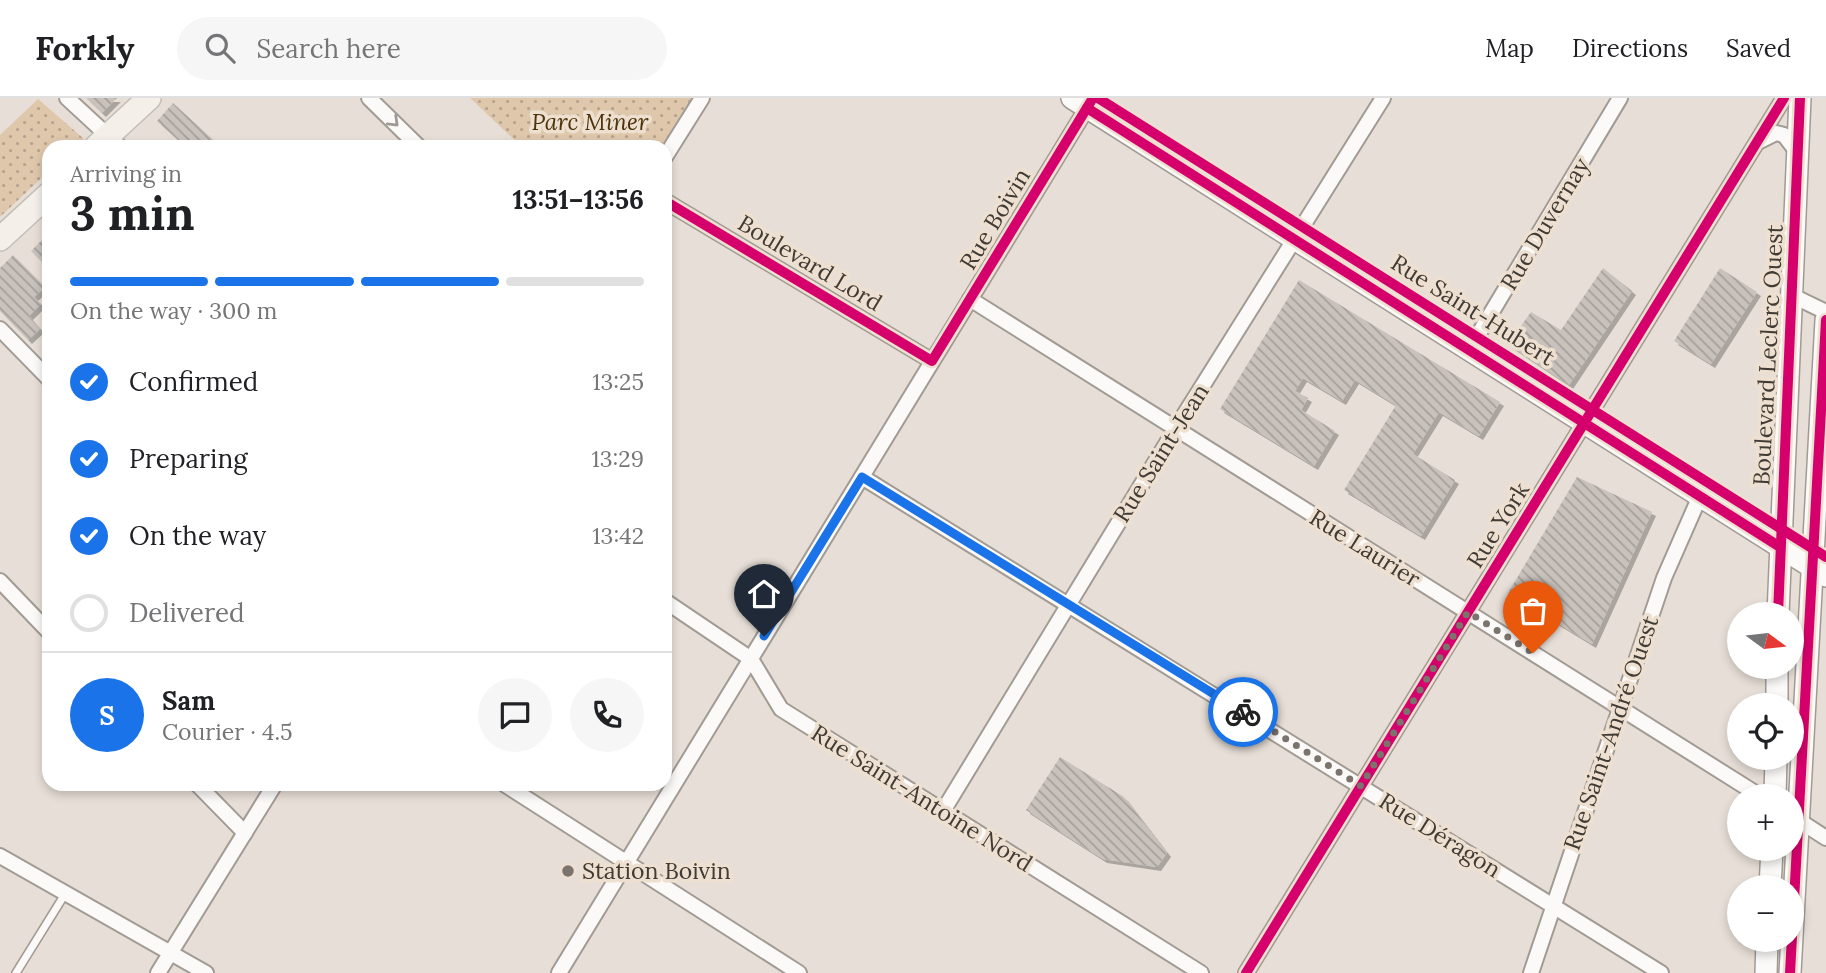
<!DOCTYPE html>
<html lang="en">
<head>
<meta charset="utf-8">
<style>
	:root { --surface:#fff; --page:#f6f6f6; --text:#202124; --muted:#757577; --line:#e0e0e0; --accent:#1a73e8 }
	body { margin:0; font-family:Lora,serif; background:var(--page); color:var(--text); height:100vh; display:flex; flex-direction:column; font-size:26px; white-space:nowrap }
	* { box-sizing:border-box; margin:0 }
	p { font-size:23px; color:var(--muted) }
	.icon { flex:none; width:38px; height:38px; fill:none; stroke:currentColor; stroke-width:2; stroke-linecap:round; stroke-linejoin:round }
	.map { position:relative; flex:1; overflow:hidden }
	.details { position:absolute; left:42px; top:42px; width:630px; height:651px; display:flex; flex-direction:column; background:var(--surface); border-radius:21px; box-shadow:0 4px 10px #0003 }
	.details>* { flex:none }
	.needle { width:46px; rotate:105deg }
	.tools { position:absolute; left:1727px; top:504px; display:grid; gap:14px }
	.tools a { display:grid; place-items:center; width:77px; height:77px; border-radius:50%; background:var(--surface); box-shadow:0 4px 10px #0003; font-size:35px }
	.pin { position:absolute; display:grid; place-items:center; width:60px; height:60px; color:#fff; margin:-72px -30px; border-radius:50% 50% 50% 0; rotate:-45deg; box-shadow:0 0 7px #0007 }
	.pin .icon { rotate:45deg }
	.courier { position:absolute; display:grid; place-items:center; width:70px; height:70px; margin:-35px; border:5px solid #1a73e8; border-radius:50%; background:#fff; color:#222; box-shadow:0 2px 9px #0007 }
	.overview em { font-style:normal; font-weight:700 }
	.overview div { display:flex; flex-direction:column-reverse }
	.overview { display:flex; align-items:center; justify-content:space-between; height:119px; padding:0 28px }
	h1 { font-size:46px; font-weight:700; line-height:52px }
	.bar { display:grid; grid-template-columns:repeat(4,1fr); gap:10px 7px; align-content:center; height:84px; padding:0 28px }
	.bar i { height:9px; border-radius:5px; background:var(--line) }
	.bar .current { background:var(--accent) }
	.bar p { grid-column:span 4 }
	.line { display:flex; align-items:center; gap:18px; padding:0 28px; border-top:2px solid var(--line) }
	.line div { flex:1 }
	.round { display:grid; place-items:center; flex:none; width:74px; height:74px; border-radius:37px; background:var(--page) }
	ol { padding:0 28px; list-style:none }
	li { display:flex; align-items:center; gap:21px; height:77px }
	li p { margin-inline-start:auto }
	li .icon { padding:7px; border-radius:50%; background:var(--accent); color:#fff; stroke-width:4 }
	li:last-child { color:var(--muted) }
	li i { width:38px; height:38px; border:4px solid var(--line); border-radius:50% }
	header { display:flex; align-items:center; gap:42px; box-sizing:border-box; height:98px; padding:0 35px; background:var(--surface); border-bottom:2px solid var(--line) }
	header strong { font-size:33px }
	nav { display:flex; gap:38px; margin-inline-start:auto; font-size:24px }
	.search { width:490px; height:63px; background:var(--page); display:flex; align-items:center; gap:18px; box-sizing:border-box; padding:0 24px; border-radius:38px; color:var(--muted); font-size:26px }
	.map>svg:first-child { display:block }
</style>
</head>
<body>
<header>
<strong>Forkly</strong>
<div class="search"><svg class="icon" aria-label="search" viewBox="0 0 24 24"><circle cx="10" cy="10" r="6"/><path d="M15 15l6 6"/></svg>Search here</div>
<nav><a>Map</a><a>Directions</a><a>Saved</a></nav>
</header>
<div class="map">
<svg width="1826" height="875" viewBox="0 0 1826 875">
	<defs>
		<pattern id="grass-dots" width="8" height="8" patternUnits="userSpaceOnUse" patternTransform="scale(1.75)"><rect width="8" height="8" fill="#dfc7ac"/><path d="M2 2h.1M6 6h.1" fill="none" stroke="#b6a38d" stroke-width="1.8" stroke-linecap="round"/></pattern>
		<pattern id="building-back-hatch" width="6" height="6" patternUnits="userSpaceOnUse" patternTransform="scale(1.75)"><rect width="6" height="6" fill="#c9c2bc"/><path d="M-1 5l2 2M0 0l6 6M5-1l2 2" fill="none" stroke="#a59f9a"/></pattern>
		<filter id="shadow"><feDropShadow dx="4" dy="4" stdDeviation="0" flood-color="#0004"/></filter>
	</defs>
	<rect width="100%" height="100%" fill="#e7dfd7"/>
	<!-- grass -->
	<g fill="url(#grass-dots)">
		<polygon points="470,0 697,0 665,49 522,49"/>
		<polygon points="38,1 84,41 75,49 49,49 49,73 0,119 0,37"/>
	</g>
	<!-- building -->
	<g fill="url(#building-back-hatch)" filter="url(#shadow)">
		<polygon points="86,0 117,0 102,15"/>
		<polygon points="173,5 221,49 186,49 157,23"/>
		<polygon points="49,135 49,171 31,153"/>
		<polygon points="13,157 45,189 34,199 41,206 29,218 40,231 28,242 0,213 0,170"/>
		<polygon points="1603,170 1632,193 1569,287 1508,246 1531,214 1561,232"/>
		<polygon points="1720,170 1757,194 1711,266 1674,243"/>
		<polygon points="1299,182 1500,304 1479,338 1439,314 1413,356 1455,382 1421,438 1344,392 1396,307 1355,282 1342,303 1303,280 1295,293 1308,300 1301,312 1335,333 1314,368 1220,311"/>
		<polygon points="1577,379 1652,414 1592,546 1508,495"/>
		<polygon points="1060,659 1124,699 1167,755 1157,769 1103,761 1026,712"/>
	</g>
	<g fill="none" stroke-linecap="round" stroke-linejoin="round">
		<defs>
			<polyline id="lane" points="16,875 65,796"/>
			<g id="street">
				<polyline points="67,0 120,49"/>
				<polyline points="369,0 419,49"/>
				<polyline points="1758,44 1776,35 1784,37 1797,54"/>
				<polyline points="665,59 702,0"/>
				<polyline points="665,103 932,263"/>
				<polyline points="1793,198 1826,214"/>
				<polyline points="970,201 1760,698"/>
				<polyline points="0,231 49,281"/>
				<polyline points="1469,252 1620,0"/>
				<polyline points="862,379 1661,875"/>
				<polyline points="0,483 49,534"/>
				<polyline points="665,503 751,561 781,611 1201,875"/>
				<polyline points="197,686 245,735"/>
				<polyline points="504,686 799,875"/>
				<polyline points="943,713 1176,330 1383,0"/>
				<polyline points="1795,720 1826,740"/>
				<polyline points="0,758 206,875"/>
				<polyline points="158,875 275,686"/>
				<polyline points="559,875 1093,0"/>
				<polyline points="1246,875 1784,0"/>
				<polyline points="1531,875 1664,480 1700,398"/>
			</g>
			<g id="secondary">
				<polyline points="1072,0 1826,478"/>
				<polyline points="1778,516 1800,0"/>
				<polyline points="1777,607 1777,569"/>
				<polyline points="1775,698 1776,660"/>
				<polyline points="1770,789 1772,751"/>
				<polyline points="1766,875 1767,842"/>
				<polyline points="1790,875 1826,222"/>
			</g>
			<g id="primary">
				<polyline points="96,49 149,0"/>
				<polyline points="0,141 49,96"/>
			</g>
		</defs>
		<!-- lane casing -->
		<use href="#lane" stroke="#a19b94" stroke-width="10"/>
		<!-- street casing -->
		<use href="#street" stroke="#a19b94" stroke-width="18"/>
		<!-- secondary casing -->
		<use href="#secondary" stroke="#a19b94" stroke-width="24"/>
		<!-- primary casing -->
		<use href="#primary" stroke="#c2beb9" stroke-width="26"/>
		<!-- lane -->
		<use href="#lane" stroke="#fbfaf9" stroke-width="7"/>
		<!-- street -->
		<use href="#street" stroke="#fbfaf9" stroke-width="14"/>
		<!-- secondary -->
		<use href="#secondary" stroke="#fbfaf9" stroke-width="21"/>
		<!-- primary -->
		<use href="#primary" stroke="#f5efea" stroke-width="23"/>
		<defs>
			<g id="cycleway">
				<polyline points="1098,0 1826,459"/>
				<polyline points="1087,10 1780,449"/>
				<polyline points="665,103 932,263 1093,0"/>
				<polyline points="1778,516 1800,0"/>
				<polyline points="1246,875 1784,0"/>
				<polyline points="1790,875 1826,222"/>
			</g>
		</defs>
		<!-- cycleway casing -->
		<use href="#cycleway" stroke="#eee0d0" stroke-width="15"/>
		<!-- cycleway -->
		<use href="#cycleway" stroke="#d6006c" stroke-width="10"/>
	</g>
	<!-- one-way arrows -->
	<defs><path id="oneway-chevron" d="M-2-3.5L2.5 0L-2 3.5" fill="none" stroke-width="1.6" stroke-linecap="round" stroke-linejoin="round" transform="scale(1.75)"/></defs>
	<use stroke="#9e9a96" href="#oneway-chevron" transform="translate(394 24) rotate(44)"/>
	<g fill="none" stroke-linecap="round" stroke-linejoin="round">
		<!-- done -->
		<polyline stroke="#7a746d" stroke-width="7" stroke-dasharray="0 12.6" points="1243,614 1361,688 1468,514 1533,555"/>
		<!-- route -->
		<polyline stroke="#1a73e8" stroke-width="9" points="764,538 862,379 1243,614"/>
	</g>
	<!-- markers -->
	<circle fill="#7a746d" stroke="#eee0d0" stroke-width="2.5" cx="568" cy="773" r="7"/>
	<g text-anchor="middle" stroke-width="7" stroke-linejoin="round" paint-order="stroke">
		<!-- park labels -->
		<g font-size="23" font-style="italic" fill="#4e320b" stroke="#eee0d0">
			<text x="590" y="32">Parc Miner</text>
		</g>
		<!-- street labels -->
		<g font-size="23" fill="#403b34" stroke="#eee0d0">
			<text transform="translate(995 121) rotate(-59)" y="8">Rue Boivin</text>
			<text transform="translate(1545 126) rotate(-59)" y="8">Rue Duvernay</text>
			<text transform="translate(810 165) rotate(31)" y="8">Boulevard Lord</text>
			<text transform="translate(1473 212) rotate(32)" y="8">Rue Saint-Hubert</text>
			<text transform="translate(1768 257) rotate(-87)" y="8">Boulevard Leclerc Ouest</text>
			<text transform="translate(1161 355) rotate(-58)" y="8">Rue Saint-Jean</text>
			<text transform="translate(1498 427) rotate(-58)" y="8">Rue York</text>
			<text transform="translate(1365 450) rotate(32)" y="8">Rue Laurier</text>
			<text transform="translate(1611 635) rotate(-71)" y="8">Rue Saint-André Ouest</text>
			<text transform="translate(922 700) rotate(32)" y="8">Rue Saint-Antoine Nord</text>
			<text transform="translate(1440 737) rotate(32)" y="8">Rue Déragon</text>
		</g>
		<!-- poi labels -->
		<g font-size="23" fill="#403b34" stroke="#eee0d0" text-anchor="start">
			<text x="582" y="781">Station Boivin</text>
		</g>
	</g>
</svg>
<div class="tools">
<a><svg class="needle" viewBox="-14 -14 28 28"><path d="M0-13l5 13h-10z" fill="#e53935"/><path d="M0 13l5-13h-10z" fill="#757577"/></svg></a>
<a><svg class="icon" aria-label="locate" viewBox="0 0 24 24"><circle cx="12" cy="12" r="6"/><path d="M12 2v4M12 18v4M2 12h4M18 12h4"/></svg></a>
<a>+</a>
<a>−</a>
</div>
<div class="pin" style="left:1533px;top:555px;background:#ea580c"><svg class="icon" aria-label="bag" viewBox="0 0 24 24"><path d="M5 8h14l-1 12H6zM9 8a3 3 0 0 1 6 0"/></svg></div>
<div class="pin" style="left:764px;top:538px;background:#1f2937"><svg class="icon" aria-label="home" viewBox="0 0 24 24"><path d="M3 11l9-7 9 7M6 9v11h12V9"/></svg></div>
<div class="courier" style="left:1243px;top:614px"><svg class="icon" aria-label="bike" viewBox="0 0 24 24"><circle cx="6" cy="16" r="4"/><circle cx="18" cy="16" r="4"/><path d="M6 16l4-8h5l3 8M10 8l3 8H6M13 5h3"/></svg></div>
<section class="details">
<div class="overview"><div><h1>3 min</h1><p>Arriving in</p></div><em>13:51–13:56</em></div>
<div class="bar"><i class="current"></i><i class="current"></i><i class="current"></i><i></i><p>On the way · 300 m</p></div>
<ol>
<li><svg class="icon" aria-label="check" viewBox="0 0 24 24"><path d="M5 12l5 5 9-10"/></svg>Confirmed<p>13:25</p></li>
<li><svg class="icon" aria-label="check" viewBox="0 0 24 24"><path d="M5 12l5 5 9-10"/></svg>Preparing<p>13:29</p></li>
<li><svg class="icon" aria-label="check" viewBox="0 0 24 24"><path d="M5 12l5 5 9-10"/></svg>On the way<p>13:42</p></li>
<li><i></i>Delivered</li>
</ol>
<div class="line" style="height:126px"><b class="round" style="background:var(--accent);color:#fff">S</b><div><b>Sam</b><p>Courier · 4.5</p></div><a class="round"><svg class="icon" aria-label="chat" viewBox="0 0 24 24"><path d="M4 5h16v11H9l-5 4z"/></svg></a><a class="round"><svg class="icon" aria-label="phone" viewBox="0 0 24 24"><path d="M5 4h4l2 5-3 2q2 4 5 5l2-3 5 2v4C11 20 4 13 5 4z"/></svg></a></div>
</section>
</div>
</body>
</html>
